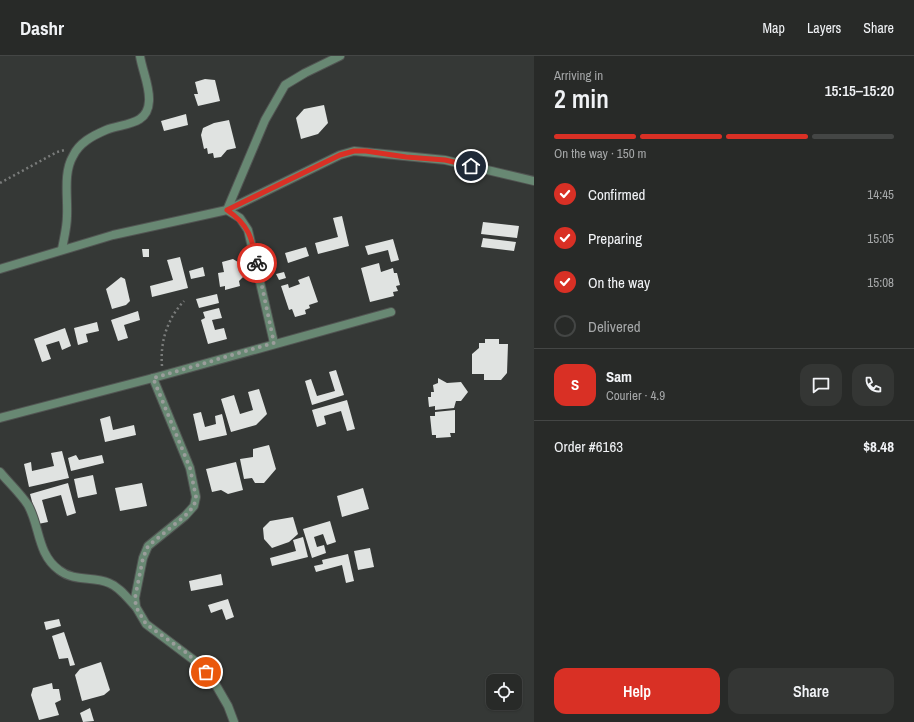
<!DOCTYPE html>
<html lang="en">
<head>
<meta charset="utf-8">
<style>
	:root { --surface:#282a28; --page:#343634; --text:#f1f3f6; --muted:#a5a7a8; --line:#444645; --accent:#d93025 }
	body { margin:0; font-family:"Archivo Narrow",sans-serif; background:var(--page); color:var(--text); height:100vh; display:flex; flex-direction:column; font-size:15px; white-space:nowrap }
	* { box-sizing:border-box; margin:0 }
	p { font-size:13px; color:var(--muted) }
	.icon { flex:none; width:22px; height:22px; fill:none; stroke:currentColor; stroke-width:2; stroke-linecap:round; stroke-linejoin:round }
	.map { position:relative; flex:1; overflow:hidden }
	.sheet { display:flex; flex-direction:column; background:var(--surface); width:380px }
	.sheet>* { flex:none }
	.tools { position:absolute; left:486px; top:618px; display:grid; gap:8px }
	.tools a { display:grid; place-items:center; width:36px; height:36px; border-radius:8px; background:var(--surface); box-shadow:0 1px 3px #0004,0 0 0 1px var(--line); font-size:20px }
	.pin { position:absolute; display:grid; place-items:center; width:34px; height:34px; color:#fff; margin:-17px; border:2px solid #fff; border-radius:50%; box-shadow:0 1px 4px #0007 }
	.courier { position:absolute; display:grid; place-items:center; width:40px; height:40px; margin:-20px; border:3px solid #d93025; border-radius:50%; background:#fff; color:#222; box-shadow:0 1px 5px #0007 }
	.headline em { font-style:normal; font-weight:600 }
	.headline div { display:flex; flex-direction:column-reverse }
	.headline { display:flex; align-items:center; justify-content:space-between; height:68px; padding:0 20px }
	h1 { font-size:26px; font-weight:600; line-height:30px }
	.bar { display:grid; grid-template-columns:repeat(4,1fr); gap:6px 4px; align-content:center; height:48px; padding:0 20px }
	.bar i { height:5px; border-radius:3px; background:var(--line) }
	.bar .active { background:var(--accent) }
	.bar p { grid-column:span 4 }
	.line { display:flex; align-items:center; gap:10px; padding:0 20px; border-top:1px solid var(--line) }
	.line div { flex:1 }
	.round { display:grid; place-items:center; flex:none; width:42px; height:42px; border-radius:12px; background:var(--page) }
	ol { padding:0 20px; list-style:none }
	li { display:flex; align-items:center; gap:12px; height:44px }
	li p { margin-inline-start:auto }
	li .icon { padding:4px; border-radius:50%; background:var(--accent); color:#fff; stroke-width:4 }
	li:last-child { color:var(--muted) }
	li i { width:22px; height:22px; border:2px solid var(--line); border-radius:50% }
	.action { display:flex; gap:8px; margin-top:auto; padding:8px 20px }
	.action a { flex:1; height:46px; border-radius:12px; background:var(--accent); color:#fff; font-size:16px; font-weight:600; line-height:46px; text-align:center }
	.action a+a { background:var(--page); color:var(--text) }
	header { display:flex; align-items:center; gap:24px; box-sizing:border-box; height:56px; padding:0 20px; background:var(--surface); border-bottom:1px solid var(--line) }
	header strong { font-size:19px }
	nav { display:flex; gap:22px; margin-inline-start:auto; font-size:14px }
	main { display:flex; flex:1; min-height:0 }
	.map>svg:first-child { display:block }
</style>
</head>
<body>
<header>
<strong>Dashr</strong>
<nav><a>Map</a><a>Layers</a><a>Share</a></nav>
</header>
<main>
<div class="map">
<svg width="534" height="666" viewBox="0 0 534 666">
	<rect width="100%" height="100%" fill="#353836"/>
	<!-- building -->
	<g fill="#e0e3e1">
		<polygon points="205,23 215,24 220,45 198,50 194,38 198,38 195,26"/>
		<polygon points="324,49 328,67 318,78 301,83 296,62 304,53"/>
		<polygon points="186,58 188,69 164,75 161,65"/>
		<polygon points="229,64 236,92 227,94 221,101 214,102 213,97 208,98 207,92 204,93 201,79 203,72 214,67"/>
		<polygon points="342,160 349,190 318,198 315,187 338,181 333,162"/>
		<polygon points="483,166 519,170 517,182 481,178"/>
		<polygon points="483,182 516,186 514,195 481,191"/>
		<polygon points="393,183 399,204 391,206 388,194 368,199 365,190"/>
		<polygon points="306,191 309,200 288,207 285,197"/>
		<polygon points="142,193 149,193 149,201 143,201"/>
		<polygon points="180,201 188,232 152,241 150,230 173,224 167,204"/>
		<polygon points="233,203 241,208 245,219 239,225 240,230 225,234 225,230 220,231 218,217 224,216 222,206"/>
		<polygon points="379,207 381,216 393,212 394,217 397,217 400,229 396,230 398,235 393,236 394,240 370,246 361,212"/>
		<polygon points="203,211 205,220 191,223 189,215"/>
		<polygon points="284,216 286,222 279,224 276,218"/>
		<polygon points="309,220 318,246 309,249 310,252 305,254 306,258 295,261 292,253 289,254 281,230 288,228 289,232 300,228 298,224"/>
		<polygon points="121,221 125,223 130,245 126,249 112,253 106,233"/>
		<polygon points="217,238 219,247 199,252 196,243"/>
		<polygon points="219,252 222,262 212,264 215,274 224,272 227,283 208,288 201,264 205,262 203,256"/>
		<polygon points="138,255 140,264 124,269 128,282 118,285 111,264"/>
		<polygon points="97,266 99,275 86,278 88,286 78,289 74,272"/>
		<polygon points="65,272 71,290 62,294 59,285 46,289 51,303 42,306 34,283"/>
		<polygon points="485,283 499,283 499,288 508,288 507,317 501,324 484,324 484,318 472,318 472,298 479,292 479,287 485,287"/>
		<polygon points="336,314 344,339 312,349 305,325 311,323 317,340 335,335 329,316"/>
		<polygon points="438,322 447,327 461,326 468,336 461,345 456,345 454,352 435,354 435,350 429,351 428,341 431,341 431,336 434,336 433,329 438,327"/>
		<polygon points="259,333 267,358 256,369 231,376 221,343 234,339 240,358 253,354 248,336"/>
		<polygon points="347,344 355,373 347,375 341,355 324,360 326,368 317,371 312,354"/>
		<polygon points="455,354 455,377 450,377 451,381 436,382 436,379 432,379 430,360 435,360 435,356"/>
		<polygon points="201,356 205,371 216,368 215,360 222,358 227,379 199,385 193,358"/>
		<polygon points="110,360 113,374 134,369 136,379 105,386 100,363"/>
		<polygon points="269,389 276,413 264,427 255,427 252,422 244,423 240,403 253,401 253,393"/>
		<polygon points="62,395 69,422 29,431 24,408 31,406 32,415 54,410 51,397"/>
		<polygon points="76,399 79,404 102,399 104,407 71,415 68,402"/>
		<polygon points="236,406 243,434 228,438 221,434 212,436 206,413"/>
		<polygon points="93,419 97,438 78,442 74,423"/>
		<polygon points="68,427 76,457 67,460 61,439 42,444 48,466 38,468 30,438"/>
		<polygon points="142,427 147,450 120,455 115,432"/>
		<polygon points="363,432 369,453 342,461 337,440"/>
		<polygon points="293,461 298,478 289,486 272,492 264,483 263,472 270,465"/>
		<polygon points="330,465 336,486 327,489 323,478 314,481 317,491 324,489 326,497 312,502 303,473"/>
		<polygon points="303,481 308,501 272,510 270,502 296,495 293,484"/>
		<polygon points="370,492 374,511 358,514 354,495"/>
		<polygon points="348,498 354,525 346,527 342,509 316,516 314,510 323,508 322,504"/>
		<polygon points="221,518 223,529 191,535 189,525"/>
		<polygon points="228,543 234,561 226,564 222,553 211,557 208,549"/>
		<polygon points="59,563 61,570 46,574 44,566"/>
		<polygon points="64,576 75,609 70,610 68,602 59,603 52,580"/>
		<polygon points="101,606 110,634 104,639 82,645 75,619 80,613"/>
		<polygon points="52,627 53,633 59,633 61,644 55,647 59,659 39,664 31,639 33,632"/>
		<polygon points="90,652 94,665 83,666 80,657"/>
	</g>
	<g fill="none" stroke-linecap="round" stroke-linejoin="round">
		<defs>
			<g id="street">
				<path d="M62,193C64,182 67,171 67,160C68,141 63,117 73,100C79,87 92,80 106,74C123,67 148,70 149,45C150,30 142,14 140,0"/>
				<polyline points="0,213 113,179 227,154 340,99 354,95 445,104 534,125"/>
				<polyline points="274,287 248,174 240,162 227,154 265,64 285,29 305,17 340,0"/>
				<polyline points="153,322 190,412 196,441 194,450 185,460 148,490 143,502 135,542 136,551 146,568 199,608 213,624 228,650 234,666"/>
				<polyline points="0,362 153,322 391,256"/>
				<path d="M0,416C9,427 20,437 28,449C40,470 37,498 59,514C74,526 93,520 109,527C120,531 128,543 136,551"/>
			</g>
		</defs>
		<!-- street casing -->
		<use href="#street" stroke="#515452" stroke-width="10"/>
		<!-- path -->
		<g stroke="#7a7c7b" stroke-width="2.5" stroke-dasharray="2 3" stroke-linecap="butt">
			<polyline points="0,127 57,96 65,94"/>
			<path d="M162,310C160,286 167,263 184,245"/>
		</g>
		<!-- street -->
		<use href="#street" stroke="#688873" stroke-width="8"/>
	</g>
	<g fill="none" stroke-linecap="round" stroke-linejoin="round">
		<!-- done -->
		<polyline stroke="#9a9d9b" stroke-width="4" stroke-dasharray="0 7.2" points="206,616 188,598 146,568 136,551 135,542 143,502 148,490 185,460 194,450 196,441 190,412 153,322 274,287 257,207"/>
		<!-- route -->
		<path stroke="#d93025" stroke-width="5" d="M257,207C252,182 249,169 227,154L340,99L354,95H366L406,101L445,104L471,110"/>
	</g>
</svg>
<div class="tools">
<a><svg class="icon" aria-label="locate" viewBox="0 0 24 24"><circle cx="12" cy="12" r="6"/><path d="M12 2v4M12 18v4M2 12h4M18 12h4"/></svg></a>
</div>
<div class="pin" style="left:206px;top:616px;background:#ea580c"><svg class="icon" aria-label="bag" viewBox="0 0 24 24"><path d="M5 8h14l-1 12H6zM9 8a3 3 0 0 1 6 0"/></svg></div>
<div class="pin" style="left:471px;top:110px;background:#1f2937"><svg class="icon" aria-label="home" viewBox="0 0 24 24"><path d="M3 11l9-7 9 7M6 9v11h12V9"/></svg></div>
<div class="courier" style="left:257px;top:207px"><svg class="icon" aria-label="bike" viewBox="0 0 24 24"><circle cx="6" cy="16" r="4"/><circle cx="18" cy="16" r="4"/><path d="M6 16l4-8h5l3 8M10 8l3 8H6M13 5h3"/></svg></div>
</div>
<section class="sheet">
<div class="headline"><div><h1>2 min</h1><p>Arriving in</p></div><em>15:15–15:20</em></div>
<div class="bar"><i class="active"></i><i class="active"></i><i class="active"></i><i></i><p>On the way · 150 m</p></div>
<ol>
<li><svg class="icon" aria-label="check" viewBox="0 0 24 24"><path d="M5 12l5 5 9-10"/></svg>Confirmed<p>14:45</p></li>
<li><svg class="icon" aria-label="check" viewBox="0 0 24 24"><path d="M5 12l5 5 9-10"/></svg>Preparing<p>15:05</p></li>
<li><svg class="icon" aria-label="check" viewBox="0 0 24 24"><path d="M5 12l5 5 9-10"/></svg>On the way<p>15:08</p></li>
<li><i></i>Delivered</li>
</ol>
<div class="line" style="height:72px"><b class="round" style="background:var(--accent);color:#fff">S</b><div><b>Sam</b><p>Courier · 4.9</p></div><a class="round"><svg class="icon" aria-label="chat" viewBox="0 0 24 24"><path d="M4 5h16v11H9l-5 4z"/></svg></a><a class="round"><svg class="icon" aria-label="phone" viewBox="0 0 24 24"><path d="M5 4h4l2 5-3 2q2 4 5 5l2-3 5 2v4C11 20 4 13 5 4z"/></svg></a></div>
<div class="line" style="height:52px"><div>Order #6163</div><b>$8.48</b></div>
<div class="action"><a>Help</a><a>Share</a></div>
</section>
</main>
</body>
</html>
